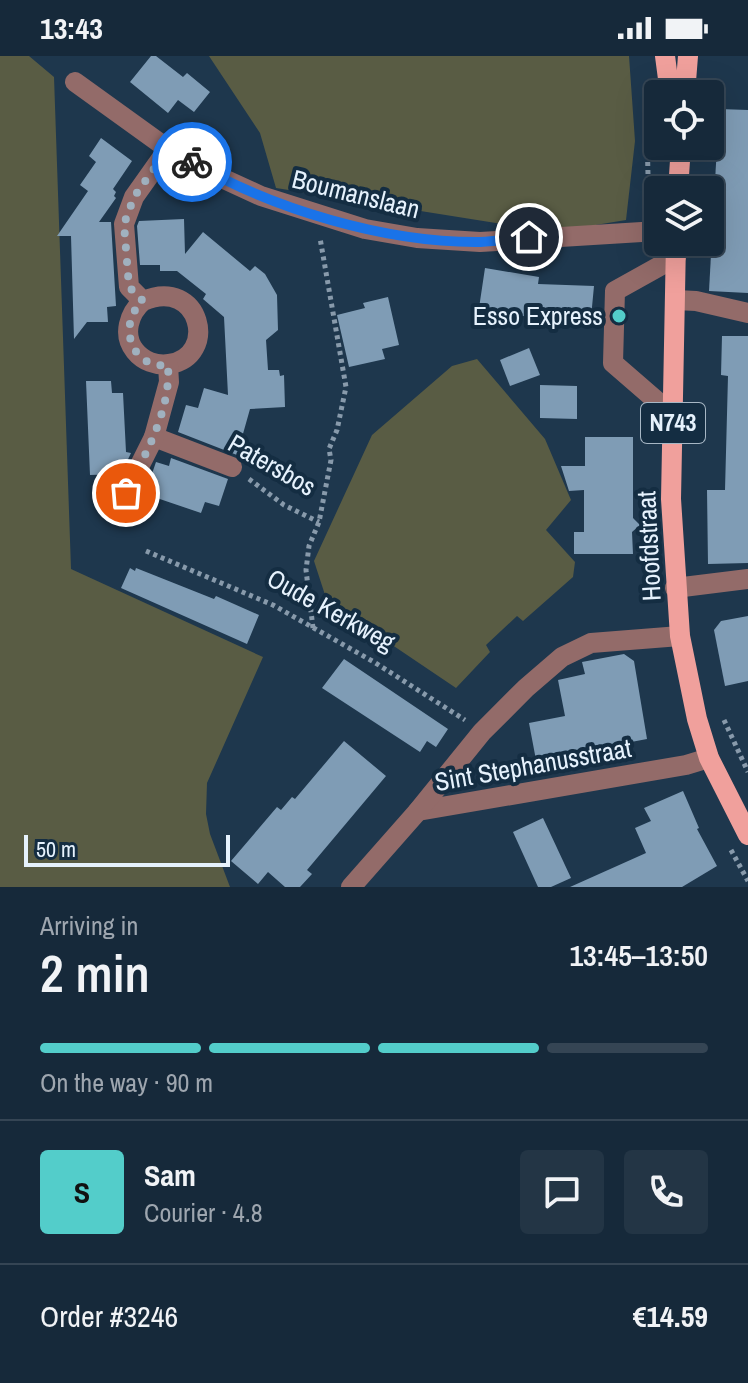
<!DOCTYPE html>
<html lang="en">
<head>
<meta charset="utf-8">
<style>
	:root { --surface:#16293a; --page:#233545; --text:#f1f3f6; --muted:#9ea6af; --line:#354554; --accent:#53cdca }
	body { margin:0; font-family:"Archivo Narrow",sans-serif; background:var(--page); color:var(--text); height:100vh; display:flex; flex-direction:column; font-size:30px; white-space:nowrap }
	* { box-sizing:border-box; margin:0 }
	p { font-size:26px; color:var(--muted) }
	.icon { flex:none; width:44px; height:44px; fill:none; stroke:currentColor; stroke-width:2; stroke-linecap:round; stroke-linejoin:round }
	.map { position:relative; height:831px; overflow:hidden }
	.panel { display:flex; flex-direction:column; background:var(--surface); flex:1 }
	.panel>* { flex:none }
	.tools { position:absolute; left:644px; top:24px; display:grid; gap:16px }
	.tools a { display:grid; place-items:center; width:80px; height:80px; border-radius:8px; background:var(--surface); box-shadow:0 8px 32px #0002,0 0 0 2px var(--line); font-size:40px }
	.scale { position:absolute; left:24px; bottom:20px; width:206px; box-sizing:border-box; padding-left:8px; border:4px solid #e6f2fd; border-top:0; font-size:22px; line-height:28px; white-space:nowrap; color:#e6f2fd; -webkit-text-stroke:6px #142d42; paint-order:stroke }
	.pin { position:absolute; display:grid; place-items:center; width:68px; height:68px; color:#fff; margin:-34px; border:4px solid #fff; border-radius:50%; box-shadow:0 2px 8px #0007 }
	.courier { position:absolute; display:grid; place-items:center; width:80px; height:80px; margin:-40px; border:6px solid #1a73e8; border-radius:50%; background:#fff; color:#222; box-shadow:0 2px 10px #0007 }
	.overview em { font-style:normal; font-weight:600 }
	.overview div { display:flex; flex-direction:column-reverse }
	.overview { display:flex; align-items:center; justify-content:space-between; height:136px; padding:0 40px }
	h1 { font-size:52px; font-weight:600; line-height:60px }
	.bar { display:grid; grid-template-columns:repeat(4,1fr); gap:12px 8px; align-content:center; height:96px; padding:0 40px }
	.bar i { height:10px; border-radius:6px; background:var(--line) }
	.bar .selected { background:var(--accent) }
	.bar p { grid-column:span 4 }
	.line { display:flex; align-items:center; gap:20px; padding:0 40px; border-top:2px solid var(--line) }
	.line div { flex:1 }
	.round { display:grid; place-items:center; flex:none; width:84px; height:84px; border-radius:8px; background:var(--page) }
	.status { display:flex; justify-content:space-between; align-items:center; height:56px; padding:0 40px; background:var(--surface); direction:ltr }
	.status svg { height:22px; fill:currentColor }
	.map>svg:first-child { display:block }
</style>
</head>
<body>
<div class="status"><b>13:43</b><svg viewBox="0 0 49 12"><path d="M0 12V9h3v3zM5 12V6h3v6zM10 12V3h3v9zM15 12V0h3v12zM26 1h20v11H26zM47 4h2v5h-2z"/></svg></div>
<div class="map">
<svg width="748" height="831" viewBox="0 0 748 831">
	<rect width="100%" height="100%" fill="#1e374d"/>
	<!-- green -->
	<g fill="#595c44">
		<polygon points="0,0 29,0 54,21 71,513 263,601 207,727 206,758 210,778 230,831 0,831"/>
		<polygon points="209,0 629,0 635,85 626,164 553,176 276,132 260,77"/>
		<polygon points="477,303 545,383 571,444 546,474 575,506 573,521 523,565 517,560 486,589 490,596 456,632 327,545 314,505 372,379 452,310"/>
	</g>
	<!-- building -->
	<g fill="#7f9cb5">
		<polygon points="151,0 156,0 183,21 187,17 210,36 194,56 178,44 168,57 130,26"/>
		<polygon points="719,53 748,54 748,237 709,235"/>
		<polygon points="101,82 132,105 113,133 116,136 114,140 116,142 99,166 111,166 116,250 107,251 108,266 87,266 74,283 71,180 57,180 88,135 80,129 96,106 89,100"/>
		<polygon points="184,163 185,198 203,176 250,215 255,210 265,218 277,239 278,274 266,284 268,314 279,314 280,320 284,319 285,351 250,353 237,399 178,376 186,349 198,352 204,332 228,339 224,261 203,243 206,238 177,215 160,215 160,209 140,209 137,170 139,165"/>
		<polygon points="485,212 539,221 538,228 594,230 590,272 479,252"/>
		<polygon points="388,241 399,289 382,293 385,303 349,311 337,259 365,252 363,247"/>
		<polygon points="722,280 748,280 748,507 708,508 707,434 725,434 728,320 721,319"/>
		<polygon points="529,292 540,319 510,330 500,304"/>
		<polygon points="86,325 111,325 112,337 123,337 126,396 131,397 121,418 90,419"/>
		<polygon points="540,329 577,330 577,363 540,362"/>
		<polygon points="585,381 633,381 633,462 640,469 632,476 633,498 574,498 574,476 584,476 584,434 569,435 561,410 585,410"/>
		<polygon points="171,402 228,423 219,450 205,446 201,457 145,438 156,406 169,410"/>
		<polygon points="130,512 135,515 136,512 214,543 216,540 259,559 247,588 121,532"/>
		<polygon points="748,560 748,625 725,630 714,574 721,565"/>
		<polygon points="624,598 634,605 647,683 536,704 529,667 565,660 558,624 585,618 582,606"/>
		<polygon points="344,603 448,673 436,691 427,685 420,696 322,632"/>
		<polygon points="344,685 386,720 307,814 312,818 300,831 285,831 268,816 258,828 231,805 277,751 281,754 292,741 295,743"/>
		<polygon points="683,735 699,772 697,773 717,810 682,831 570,831 646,797 635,772 651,765 644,752"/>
		<polygon points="543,762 571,822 551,831 538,831 513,776"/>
	</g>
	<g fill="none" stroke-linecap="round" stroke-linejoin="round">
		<!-- path -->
		<g stroke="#889aab" stroke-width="5" stroke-dasharray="4 4" stroke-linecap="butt">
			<polyline points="646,42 649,156"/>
			<polyline points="249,423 284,449 319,466"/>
			<polyline points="146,495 273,549 374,606 465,664"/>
			<polyline points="313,572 306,514 309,490 319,466 331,404 329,393 337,374 346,331 320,182"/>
			<polyline points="724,664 748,716"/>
			<polyline points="731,794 748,825"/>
		</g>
		<!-- minor -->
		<g stroke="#936b69" stroke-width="20">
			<polyline points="75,26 168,93 213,118 261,140 365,173 417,182 480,186 658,175"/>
			<polyline points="676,244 696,245 748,257"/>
			<path d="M143,245C201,220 219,301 169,308C156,310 143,305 135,295C122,279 129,257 143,245L129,231L124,168L134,141L168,93"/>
			<polyline points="168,309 169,326 154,381 232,411"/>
			<polyline points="673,359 613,307 615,235 676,201"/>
			<polyline points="126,437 154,381"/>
			<polyline points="675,532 748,523"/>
			<polyline points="418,755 686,709 709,702"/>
			<polyline points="351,831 418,755 482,676 526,632 562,601 591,587 680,580"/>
		</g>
		<!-- major -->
		<g stroke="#f0a09c" stroke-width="20">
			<polyline points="665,0 670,38"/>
			<polyline points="685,38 688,0"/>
			<polyline points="678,134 681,90"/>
			<polyline points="676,186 671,443 680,580 697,663 709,702 748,779"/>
		</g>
	</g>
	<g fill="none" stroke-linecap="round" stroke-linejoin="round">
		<!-- done -->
		<path stroke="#a0b1bf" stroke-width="8" stroke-dasharray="0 14.4" d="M126,437C146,397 171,354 168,309C130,313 117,267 143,245L129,231L124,168L134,141L168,93L192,106"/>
		<!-- route -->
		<path stroke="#1a73e8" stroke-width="10" d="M192,106C272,153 386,187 480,186C496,185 512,183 529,181"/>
	</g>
	<!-- markers -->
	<circle fill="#53cdca" stroke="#142d42" stroke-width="3" cx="619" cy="260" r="8"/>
	<g text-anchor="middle" stroke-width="8" stroke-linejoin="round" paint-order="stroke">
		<!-- shield labels -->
		<rect fill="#142d42" stroke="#a7b7c5" stroke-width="2" x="641" y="347" width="64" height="40" rx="6"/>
		<g font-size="24" font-weight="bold" fill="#e6f2fd">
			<text x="673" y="375">N743</text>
		</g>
		<!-- street labels -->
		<g font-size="26" fill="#e6f2fd" stroke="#142d42">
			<text transform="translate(356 138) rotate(14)" y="9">Boumanslaan</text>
			<text transform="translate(272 409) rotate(30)" y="9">Patersbos</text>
			<text transform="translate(649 490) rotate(-93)" y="9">Hoofdstraat</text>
			<text transform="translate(331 554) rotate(29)" y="9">Oude Kerkweg</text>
			<text transform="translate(533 709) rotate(-10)" y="9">Sint Stephanusstraat</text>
		</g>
		<!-- poi labels -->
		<g font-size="26" fill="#e6f2fd" stroke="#142d42" text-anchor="end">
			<text x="603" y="269">Esso Express</text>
		</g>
	</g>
</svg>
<div class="tools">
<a><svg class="icon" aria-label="locate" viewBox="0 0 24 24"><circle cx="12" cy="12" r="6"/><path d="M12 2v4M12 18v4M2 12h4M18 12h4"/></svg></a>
<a><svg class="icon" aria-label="layers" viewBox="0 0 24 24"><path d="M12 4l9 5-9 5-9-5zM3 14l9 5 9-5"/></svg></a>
</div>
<div class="scale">50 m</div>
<div class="pin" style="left:126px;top:437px;background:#ea580c"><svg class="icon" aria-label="bag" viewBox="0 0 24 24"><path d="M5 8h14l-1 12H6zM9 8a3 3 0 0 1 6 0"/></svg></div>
<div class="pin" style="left:529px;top:181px;background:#1f2937"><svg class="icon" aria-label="home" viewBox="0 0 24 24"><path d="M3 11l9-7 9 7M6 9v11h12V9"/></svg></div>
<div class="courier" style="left:192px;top:106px"><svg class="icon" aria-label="bike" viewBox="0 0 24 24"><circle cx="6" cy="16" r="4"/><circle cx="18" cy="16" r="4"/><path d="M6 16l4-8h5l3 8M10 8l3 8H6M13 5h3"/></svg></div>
</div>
<section class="panel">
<div class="overview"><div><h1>2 min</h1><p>Arriving in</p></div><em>13:45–13:50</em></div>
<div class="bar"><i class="selected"></i><i class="selected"></i><i class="selected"></i><i></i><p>On the way · 90 m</p></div>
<div class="line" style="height:144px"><b class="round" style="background:var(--accent);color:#111">S</b><div><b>Sam</b><p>Courier · 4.8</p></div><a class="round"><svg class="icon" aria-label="chat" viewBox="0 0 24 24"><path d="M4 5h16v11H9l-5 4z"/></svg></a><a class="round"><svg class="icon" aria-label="phone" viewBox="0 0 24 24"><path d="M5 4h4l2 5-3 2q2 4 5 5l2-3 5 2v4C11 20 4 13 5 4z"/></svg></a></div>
<div class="line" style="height:104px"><div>Order #3246</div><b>€14.59</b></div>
</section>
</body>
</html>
